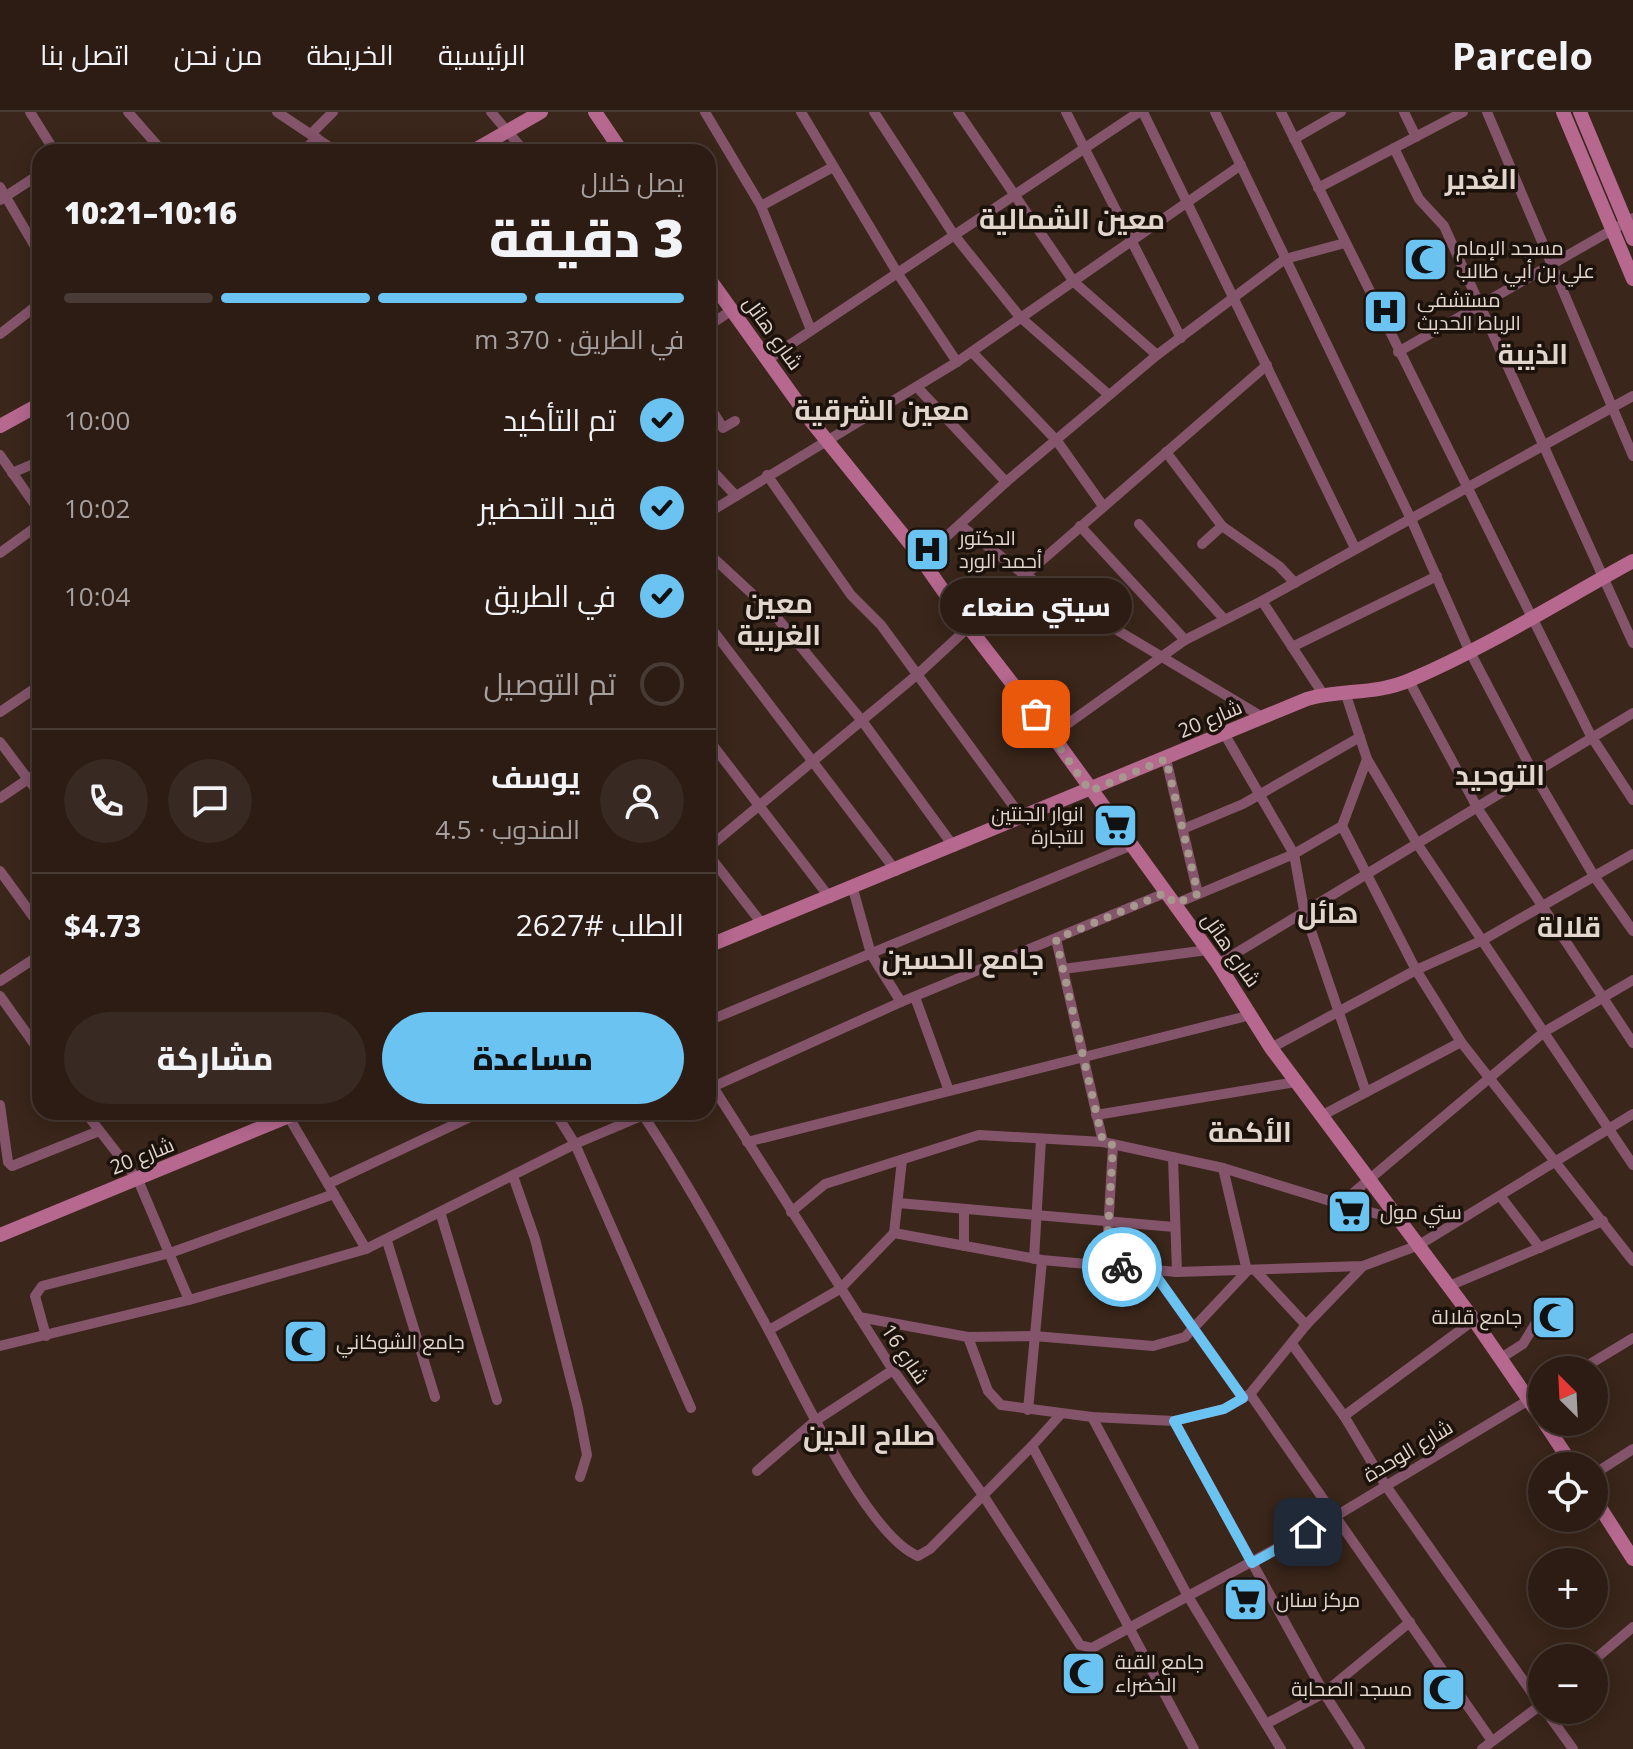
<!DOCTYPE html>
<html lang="ar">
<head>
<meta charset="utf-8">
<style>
	:root { --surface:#2c1c14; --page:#382922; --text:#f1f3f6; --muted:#a6a1a0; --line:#483a34; --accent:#6bc3f2 }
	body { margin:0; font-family:"Open Sans",Cairo,sans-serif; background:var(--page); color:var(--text); direction:rtl; height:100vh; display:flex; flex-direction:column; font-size:30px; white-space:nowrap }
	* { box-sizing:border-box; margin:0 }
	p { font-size:26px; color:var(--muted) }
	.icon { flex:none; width:44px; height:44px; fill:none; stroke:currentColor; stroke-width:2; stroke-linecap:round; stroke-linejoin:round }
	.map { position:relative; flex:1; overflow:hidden; direction:ltr }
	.drawer { position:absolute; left:32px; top:32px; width:684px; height:976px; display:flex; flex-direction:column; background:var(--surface); border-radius:24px; box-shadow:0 4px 20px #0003,0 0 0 2px var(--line); direction:rtl }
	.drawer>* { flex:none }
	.needle { width:52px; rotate:336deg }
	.tools { position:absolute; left:1528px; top:1244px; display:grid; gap:16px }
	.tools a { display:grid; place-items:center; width:80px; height:80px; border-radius:50%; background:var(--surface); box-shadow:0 4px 20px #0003,0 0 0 2px var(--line); font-size:40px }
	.pin { position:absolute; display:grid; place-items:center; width:68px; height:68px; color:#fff; margin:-34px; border-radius:16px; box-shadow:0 4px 12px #0006 }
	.courier { position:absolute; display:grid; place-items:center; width:80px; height:80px; margin:-40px; border:6px solid #6bc3f2; border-radius:50%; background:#fff; color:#222; box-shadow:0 2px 10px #0007 }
	.bubble { position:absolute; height:56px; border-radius:28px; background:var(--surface); box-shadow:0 4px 20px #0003,0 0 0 2px var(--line); font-size:26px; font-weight:800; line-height:56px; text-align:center; direction:rtl }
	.summary em { font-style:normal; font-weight:800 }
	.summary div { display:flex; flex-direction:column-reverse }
	.summary { display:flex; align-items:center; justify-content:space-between; height:136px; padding:0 32px }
	h1 { font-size:52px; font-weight:800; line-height:60px }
	.bar { display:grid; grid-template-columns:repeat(4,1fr); gap:12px 8px; align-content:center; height:96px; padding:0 32px }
	.bar i { height:10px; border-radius:6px; background:var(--line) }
	.bar .current { background:var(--accent) }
	.bar p { grid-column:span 4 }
	.line { display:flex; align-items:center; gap:20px; padding:0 32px; border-top:2px solid var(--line) }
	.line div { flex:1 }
	.round { display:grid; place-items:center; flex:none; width:84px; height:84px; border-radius:42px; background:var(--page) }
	ol { padding:0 32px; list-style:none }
	li { display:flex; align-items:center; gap:24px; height:88px }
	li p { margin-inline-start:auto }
	li .icon { padding:8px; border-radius:50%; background:var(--accent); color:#111; stroke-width:4 }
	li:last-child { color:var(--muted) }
	li i { width:44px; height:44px; border:4px solid var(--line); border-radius:50% }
	.primary-button { display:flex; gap:16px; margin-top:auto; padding:16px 32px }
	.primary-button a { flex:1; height:92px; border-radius:48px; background:var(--accent); color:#111; font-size:32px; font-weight:800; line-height:92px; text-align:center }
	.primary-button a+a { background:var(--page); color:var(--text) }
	header { display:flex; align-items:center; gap:48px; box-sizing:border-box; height:112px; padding:0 40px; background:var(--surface); border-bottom:2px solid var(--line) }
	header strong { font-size:38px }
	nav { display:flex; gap:44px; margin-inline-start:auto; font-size:28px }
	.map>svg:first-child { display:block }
</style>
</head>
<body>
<header>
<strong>Parcelo</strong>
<nav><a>الرئيسية</a><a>الخريطة</a><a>من نحن</a><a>اتصل بنا</a></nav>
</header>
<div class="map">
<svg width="1633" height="1637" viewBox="0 0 1633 1637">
	<rect width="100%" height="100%" fill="#3a261a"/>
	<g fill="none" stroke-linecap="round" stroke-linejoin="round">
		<!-- street -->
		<g stroke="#84546b" stroke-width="10">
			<polyline points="30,0 55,40"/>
			<polyline points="128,0 163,40"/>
			<polyline points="277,0 337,40"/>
			<polyline points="491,0 525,40"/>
			<polyline points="705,0 761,94 811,218"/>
			<polyline points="801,0 898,162 957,250"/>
			<polyline points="874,0 954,123 1020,205 1109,283"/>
			<polyline points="958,0 1074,170 1157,243"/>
			<polyline points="1066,0 1181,226"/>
			<polyline points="1143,0 1355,436"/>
			<polyline points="1215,0 1410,405 1469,538 1534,662 1594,764 1633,819"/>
			<polyline points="1281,0 1591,624 1633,688"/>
			<polyline points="1404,0 1416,25"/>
			<polyline points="1487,0 1633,344"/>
			<polyline points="311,22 333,0"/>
			<polyline points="1294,27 1341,0"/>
			<polyline points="1394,36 1419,87 1444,114 1633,531"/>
			<polyline points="302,40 317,26"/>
			<polyline points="0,75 40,143"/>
			<polyline points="1318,76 1463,0"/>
			<polyline points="0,88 40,62"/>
			<polyline points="761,94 833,55"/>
			<polyline points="708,214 732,198"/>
			<polyline points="0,222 40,191"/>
			<polyline points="972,240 1057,329 1103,394"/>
			<polyline points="1398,240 1633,106"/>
			<polyline points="767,248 1139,0"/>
			<polyline points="917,275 1006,370"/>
			<polyline points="708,292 723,316 735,309"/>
			<polyline points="1166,340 1222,414"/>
			<polyline points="0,343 40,400"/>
			<polyline points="708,354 736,384"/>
			<polyline points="12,361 40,349"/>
			<polyline points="767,363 851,483 881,513 1023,707"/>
			<polyline points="708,401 957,250 1241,53"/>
			<polyline points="1139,412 1224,507"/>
			<polyline points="960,413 1025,463 1264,606"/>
			<polyline points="1080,414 1185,528"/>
			<polyline points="1202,432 1222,414 1279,454 1295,471"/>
			<polyline points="0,441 40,412"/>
			<polyline points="708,441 773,501 863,610 954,735"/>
			<polyline points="922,447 1006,370 1157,243 1285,147 1345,131"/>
			<polyline points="1262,489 1323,582"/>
			<polyline points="708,512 896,759"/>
			<polyline points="1292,535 1437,464"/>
			<polyline points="1409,569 1478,697 1633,931"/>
			<polyline points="1346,583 1367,647 1418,733 1633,1053"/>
			<polyline points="0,600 40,573"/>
			<polyline points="1052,623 1185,528 1262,489 1633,284"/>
			<polyline points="1225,623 1294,742 1304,798 1366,980"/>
			<polyline points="708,627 830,786"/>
			<polyline points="0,630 40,683"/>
			<polyline points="1166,647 1198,782"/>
			<polyline points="0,686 40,659"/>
			<polyline points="1342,714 1416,858 1461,930 1633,1149"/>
			<polyline points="1183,717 1243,692 1360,625"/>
			<polyline points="708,736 918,562 1025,463 1267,253"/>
			<polyline points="708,742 763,813"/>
			<polyline points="0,759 40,814"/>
			<polyline points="853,777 871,842 901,890"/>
			<polyline points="1175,792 1294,742 1342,714 1367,647"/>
			<polyline points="1056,827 1103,1030"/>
			<polyline points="1218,852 1633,601"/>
			<polyline points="1063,857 1208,838"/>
			<polyline points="0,869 40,843"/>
			<polyline points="0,884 40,940"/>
			<polyline points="915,885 949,979"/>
			<polyline points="708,909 1130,734"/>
			<polyline points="1271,936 1416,858 1483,828 1633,742"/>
			<polyline points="708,967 893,1258 983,1383 1080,1533 1092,1536 1336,1404 1542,1280"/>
			<polyline points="708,977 901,890 1165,781"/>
			<polyline points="0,993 8,1050 12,1054 99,1019"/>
			<polyline points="85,1000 138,1068 189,1188"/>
			<polyline points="555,1000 575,1032 691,1296"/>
			<path d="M641,1000C685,1066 724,1137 762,1206C793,1261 864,1422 918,1444L930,1437L1032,1334"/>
			<polyline points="287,1002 366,1137"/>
			<polyline points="1096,1003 1296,970"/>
			<polyline points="1321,1004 1461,930"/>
			<polyline points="747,1030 1251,903"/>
			<polyline points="1173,1045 1177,1160"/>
			<polyline points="513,1064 535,1127 578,1296 587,1343 580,1365"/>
			<polyline points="328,1072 481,1000"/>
			<polyline points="1501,1085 1540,1136"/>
			<polyline points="898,1091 1174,1115"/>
			<polyline points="1340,1092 1400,1108"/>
			<polyline points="791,1100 825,1072 979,1023 1103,1030 1223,1056 1340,1092 1544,920 1633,868"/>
			<polyline points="441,1103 497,1288"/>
			<polyline points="894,1121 902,1048"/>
			<polyline points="387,1129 435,1285"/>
			<polyline points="964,1134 964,1097"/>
			<polyline points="1034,1147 1041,1027"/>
			<polyline points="1106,1154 1113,1033"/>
			<polyline points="1152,1158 1243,1286"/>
			<polyline points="1256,1159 1306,1213"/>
			<polyline points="1449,1174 1603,1109"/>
			<polyline points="859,1205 968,1225 1034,1224 1153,1234 1185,1225 1247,1159 1223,1056"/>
			<polyline points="769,1218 840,1177 894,1121 1042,1148 1177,1160 1363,1154 1419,1133 1633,1002"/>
			<polyline points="46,1224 35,1184 42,1174 170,1141 334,1082"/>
			<polyline points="968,1225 988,1279 1001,1293 1092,1305 1174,1309 1224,1297 1250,1282 1306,1213 1363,1154"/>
			<polyline points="1292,1232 1344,1304 1386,1374 1542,1595"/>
			<polyline points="0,1234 189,1188 366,1137 575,1032 651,1000"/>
			<polyline points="1501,1246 1523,1232 1547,1193"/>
			<polyline points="1580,1258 1633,1226"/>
			<polyline points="1250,1282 1492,1629"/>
			<polyline points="1028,1298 1042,1148"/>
			<polyline points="1061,1302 1032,1334 1194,1637"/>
			<polyline points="1344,1304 1474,1208"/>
			<polyline points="1092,1305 1189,1486 1281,1637"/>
			<polyline points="1174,1309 1324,1581 1360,1637"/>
			<polyline points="757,1359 815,1309 893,1258"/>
			<polyline points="1594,1362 1633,1337"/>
			<polyline points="1594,1548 1633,1515"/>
			<polyline points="1545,1598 1573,1637"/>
			<polyline points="1266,1612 1324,1581 1410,1510"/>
			<polyline points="1482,1637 1542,1592"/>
		</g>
		<!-- secondary -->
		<g stroke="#b6688f" stroke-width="14">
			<polyline points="595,0 622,40"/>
			<polyline points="1563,0 1633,167"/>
			<polyline points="1580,0 1633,127"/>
			<polyline points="471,40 541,0"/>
			<polyline points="708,165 811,309 912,434 970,517 1052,623 1218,852 1271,936 1474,1208 1542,1307"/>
			<polyline points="0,314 40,292"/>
			<path d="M708,834L1307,587C1340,577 1376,583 1410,568C1487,535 1560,489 1633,449"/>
			<polyline points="0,1123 299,1000"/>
			<polyline points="1544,1310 1573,1354"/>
			<polyline points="1594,1386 1633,1447"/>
		</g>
	</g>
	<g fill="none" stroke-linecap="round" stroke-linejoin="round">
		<!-- done -->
		<polyline stroke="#a7988e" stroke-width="8" stroke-dasharray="0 14.4" points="1036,602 1090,679 1166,647 1198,782 1175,792 1165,781 1056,827 1103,1030 1113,1033 1106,1154 1122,1155"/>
		<!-- route -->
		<polyline stroke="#6bc3f2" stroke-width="10" points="1122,1155 1152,1158 1243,1286 1224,1297 1174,1309 1252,1451 1308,1420"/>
	</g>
	<!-- icons -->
	<defs>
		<symbol id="mosque-square" viewBox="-11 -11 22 22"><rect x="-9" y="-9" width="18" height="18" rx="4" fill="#6bc3f2" stroke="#1b120c"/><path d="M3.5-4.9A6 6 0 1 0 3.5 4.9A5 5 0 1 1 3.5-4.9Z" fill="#111"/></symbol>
		<symbol id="hospital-square" viewBox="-11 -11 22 22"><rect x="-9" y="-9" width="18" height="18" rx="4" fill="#6bc3f2" stroke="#1b120c"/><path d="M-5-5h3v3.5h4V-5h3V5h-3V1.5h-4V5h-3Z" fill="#111"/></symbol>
		<symbol id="supermarket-square" viewBox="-11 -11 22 22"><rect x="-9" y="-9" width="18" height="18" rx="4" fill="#6bc3f2" stroke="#1b120c"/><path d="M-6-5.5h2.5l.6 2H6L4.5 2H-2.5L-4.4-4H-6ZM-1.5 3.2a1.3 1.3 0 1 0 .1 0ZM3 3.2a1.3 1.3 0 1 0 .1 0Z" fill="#111"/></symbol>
	</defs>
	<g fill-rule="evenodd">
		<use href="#mosque-square" x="1400" y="122" width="51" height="51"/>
		<use href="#hospital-square" x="1360" y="174" width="51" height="51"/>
		<use href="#hospital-square" x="902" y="412" width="51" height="51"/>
		<use href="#supermarket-square" x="1090" y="688" width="51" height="51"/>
		<use href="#supermarket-square" x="1324" y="1074" width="51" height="51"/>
		<use href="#mosque-square" x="1528" y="1180" width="51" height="51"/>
		<use href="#mosque-square" x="280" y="1204" width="51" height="51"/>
		<use href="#supermarket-square" x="1220" y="1462" width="51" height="51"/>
		<use href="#mosque-square" x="1058" y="1536" width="51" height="51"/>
		<use href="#mosque-square" x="1418" y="1552" width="51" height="51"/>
	</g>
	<g text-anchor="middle" stroke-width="7" stroke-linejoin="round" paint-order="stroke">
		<!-- poi labels -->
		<g font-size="20" fill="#e2d5cc" stroke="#1b120c" text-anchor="start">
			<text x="1456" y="143">مسجد الإمام<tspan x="1456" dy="23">علي بن أبي طالب</tspan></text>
			<text x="1417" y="195">مستشفى<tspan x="1417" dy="23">الرباط الحديث</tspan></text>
			<text x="959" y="433">الدكتور<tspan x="959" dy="23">أحمد الورد</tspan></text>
			<text x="1084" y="709" text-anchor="end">انوار الجنتين<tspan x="1084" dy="23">للتجارة</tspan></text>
			<text x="1380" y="1107">ستي مول</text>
			<text x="1522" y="1212" text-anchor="end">جامع قلالة</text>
			<text x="336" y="1237">جامع الشوكاني</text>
			<text x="1276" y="1495">مركز سنان</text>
			<text x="1115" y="1557">جامع القبة<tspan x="1115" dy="23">الخضراء</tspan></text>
			<text x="1412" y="1584" text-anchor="end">مسجد الصحابة</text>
		</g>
		<!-- street labels -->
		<g font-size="20" fill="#e2d5cc" stroke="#1b120c">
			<text transform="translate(773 221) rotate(54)" y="7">شارع هائل</text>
			<text transform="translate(1210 607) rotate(-23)" y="7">شارع 20</text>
			<text transform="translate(1231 838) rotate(55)" y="7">شارع هائل</text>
			<text transform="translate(142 1044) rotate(-22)" y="7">شارع 20</text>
			<text transform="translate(905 1242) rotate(56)" y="7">شارع 16</text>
			<text transform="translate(1408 1339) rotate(-31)" y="7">شارع الوحدة</text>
		</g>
		<!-- district labels -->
		<g font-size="28" font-weight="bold" fill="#e2d5cc" stroke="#1b120c">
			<text x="1481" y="77">الغدير</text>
			<text x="1072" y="117">معين الشمالية</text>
			<text x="1533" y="252">الذيبة</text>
			<text x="882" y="308">معين الشرقية</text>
			<text x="779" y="501">معين<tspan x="779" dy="32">الغربية</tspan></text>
			<text x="1500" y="673">التوحيد</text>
			<text x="1328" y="811">هائل</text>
			<text x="1569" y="825">قلالة</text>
			<text x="963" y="857">جامع الحسين</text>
			<text x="1250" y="1030">الأكمة</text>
			<text x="869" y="1333">صلاح الدين</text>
		</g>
	</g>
</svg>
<div class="tools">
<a><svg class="needle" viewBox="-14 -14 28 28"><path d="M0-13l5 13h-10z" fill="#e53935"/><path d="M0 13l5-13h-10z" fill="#a6a1a0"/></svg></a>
<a><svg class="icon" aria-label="locate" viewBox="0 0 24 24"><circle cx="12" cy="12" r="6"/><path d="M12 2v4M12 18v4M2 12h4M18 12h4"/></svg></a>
<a>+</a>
<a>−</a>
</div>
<div class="pin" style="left:1036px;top:602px;background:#ea580c"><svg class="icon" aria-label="bag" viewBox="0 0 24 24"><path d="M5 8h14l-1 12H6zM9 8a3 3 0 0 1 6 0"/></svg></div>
<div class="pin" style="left:1308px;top:1420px;background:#1f2937"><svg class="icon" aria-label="home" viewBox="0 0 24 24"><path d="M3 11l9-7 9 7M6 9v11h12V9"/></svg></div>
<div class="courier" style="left:1122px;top:1155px"><svg class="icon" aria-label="bike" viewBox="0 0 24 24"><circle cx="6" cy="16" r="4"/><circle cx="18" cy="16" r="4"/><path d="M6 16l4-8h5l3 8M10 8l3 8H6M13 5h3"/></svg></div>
<div class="bubble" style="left:940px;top:466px;width:192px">سيتي صنعاء</div>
<section class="drawer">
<div class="summary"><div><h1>3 دقيقة</h1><p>يصل خلال</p></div><em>10:16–10:21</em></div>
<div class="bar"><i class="current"></i><i class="current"></i><i class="current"></i><i></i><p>في الطريق · 370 m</p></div>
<ol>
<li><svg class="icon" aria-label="check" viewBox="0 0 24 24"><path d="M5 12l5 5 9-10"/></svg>تم التأكيد<p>10:00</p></li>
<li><svg class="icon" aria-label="check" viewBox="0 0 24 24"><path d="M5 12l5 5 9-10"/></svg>قيد التحضير<p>10:02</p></li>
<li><svg class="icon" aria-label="check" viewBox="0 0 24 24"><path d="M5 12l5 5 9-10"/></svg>في الطريق<p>10:04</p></li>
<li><i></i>تم التوصيل</li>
</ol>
<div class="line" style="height:144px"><a class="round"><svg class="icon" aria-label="person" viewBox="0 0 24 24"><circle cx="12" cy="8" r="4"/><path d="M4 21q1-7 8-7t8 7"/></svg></a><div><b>يوسف</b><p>المندوب · 4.5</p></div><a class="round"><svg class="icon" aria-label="chat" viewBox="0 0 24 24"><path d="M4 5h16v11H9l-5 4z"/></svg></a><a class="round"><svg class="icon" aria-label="phone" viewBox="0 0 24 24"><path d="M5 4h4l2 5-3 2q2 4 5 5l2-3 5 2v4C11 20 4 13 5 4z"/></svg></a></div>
<div class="line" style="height:104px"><div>الطلب #2627</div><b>$4.73</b></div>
<div class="primary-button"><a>مساعدة</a><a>مشاركة</a></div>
</section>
</div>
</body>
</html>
